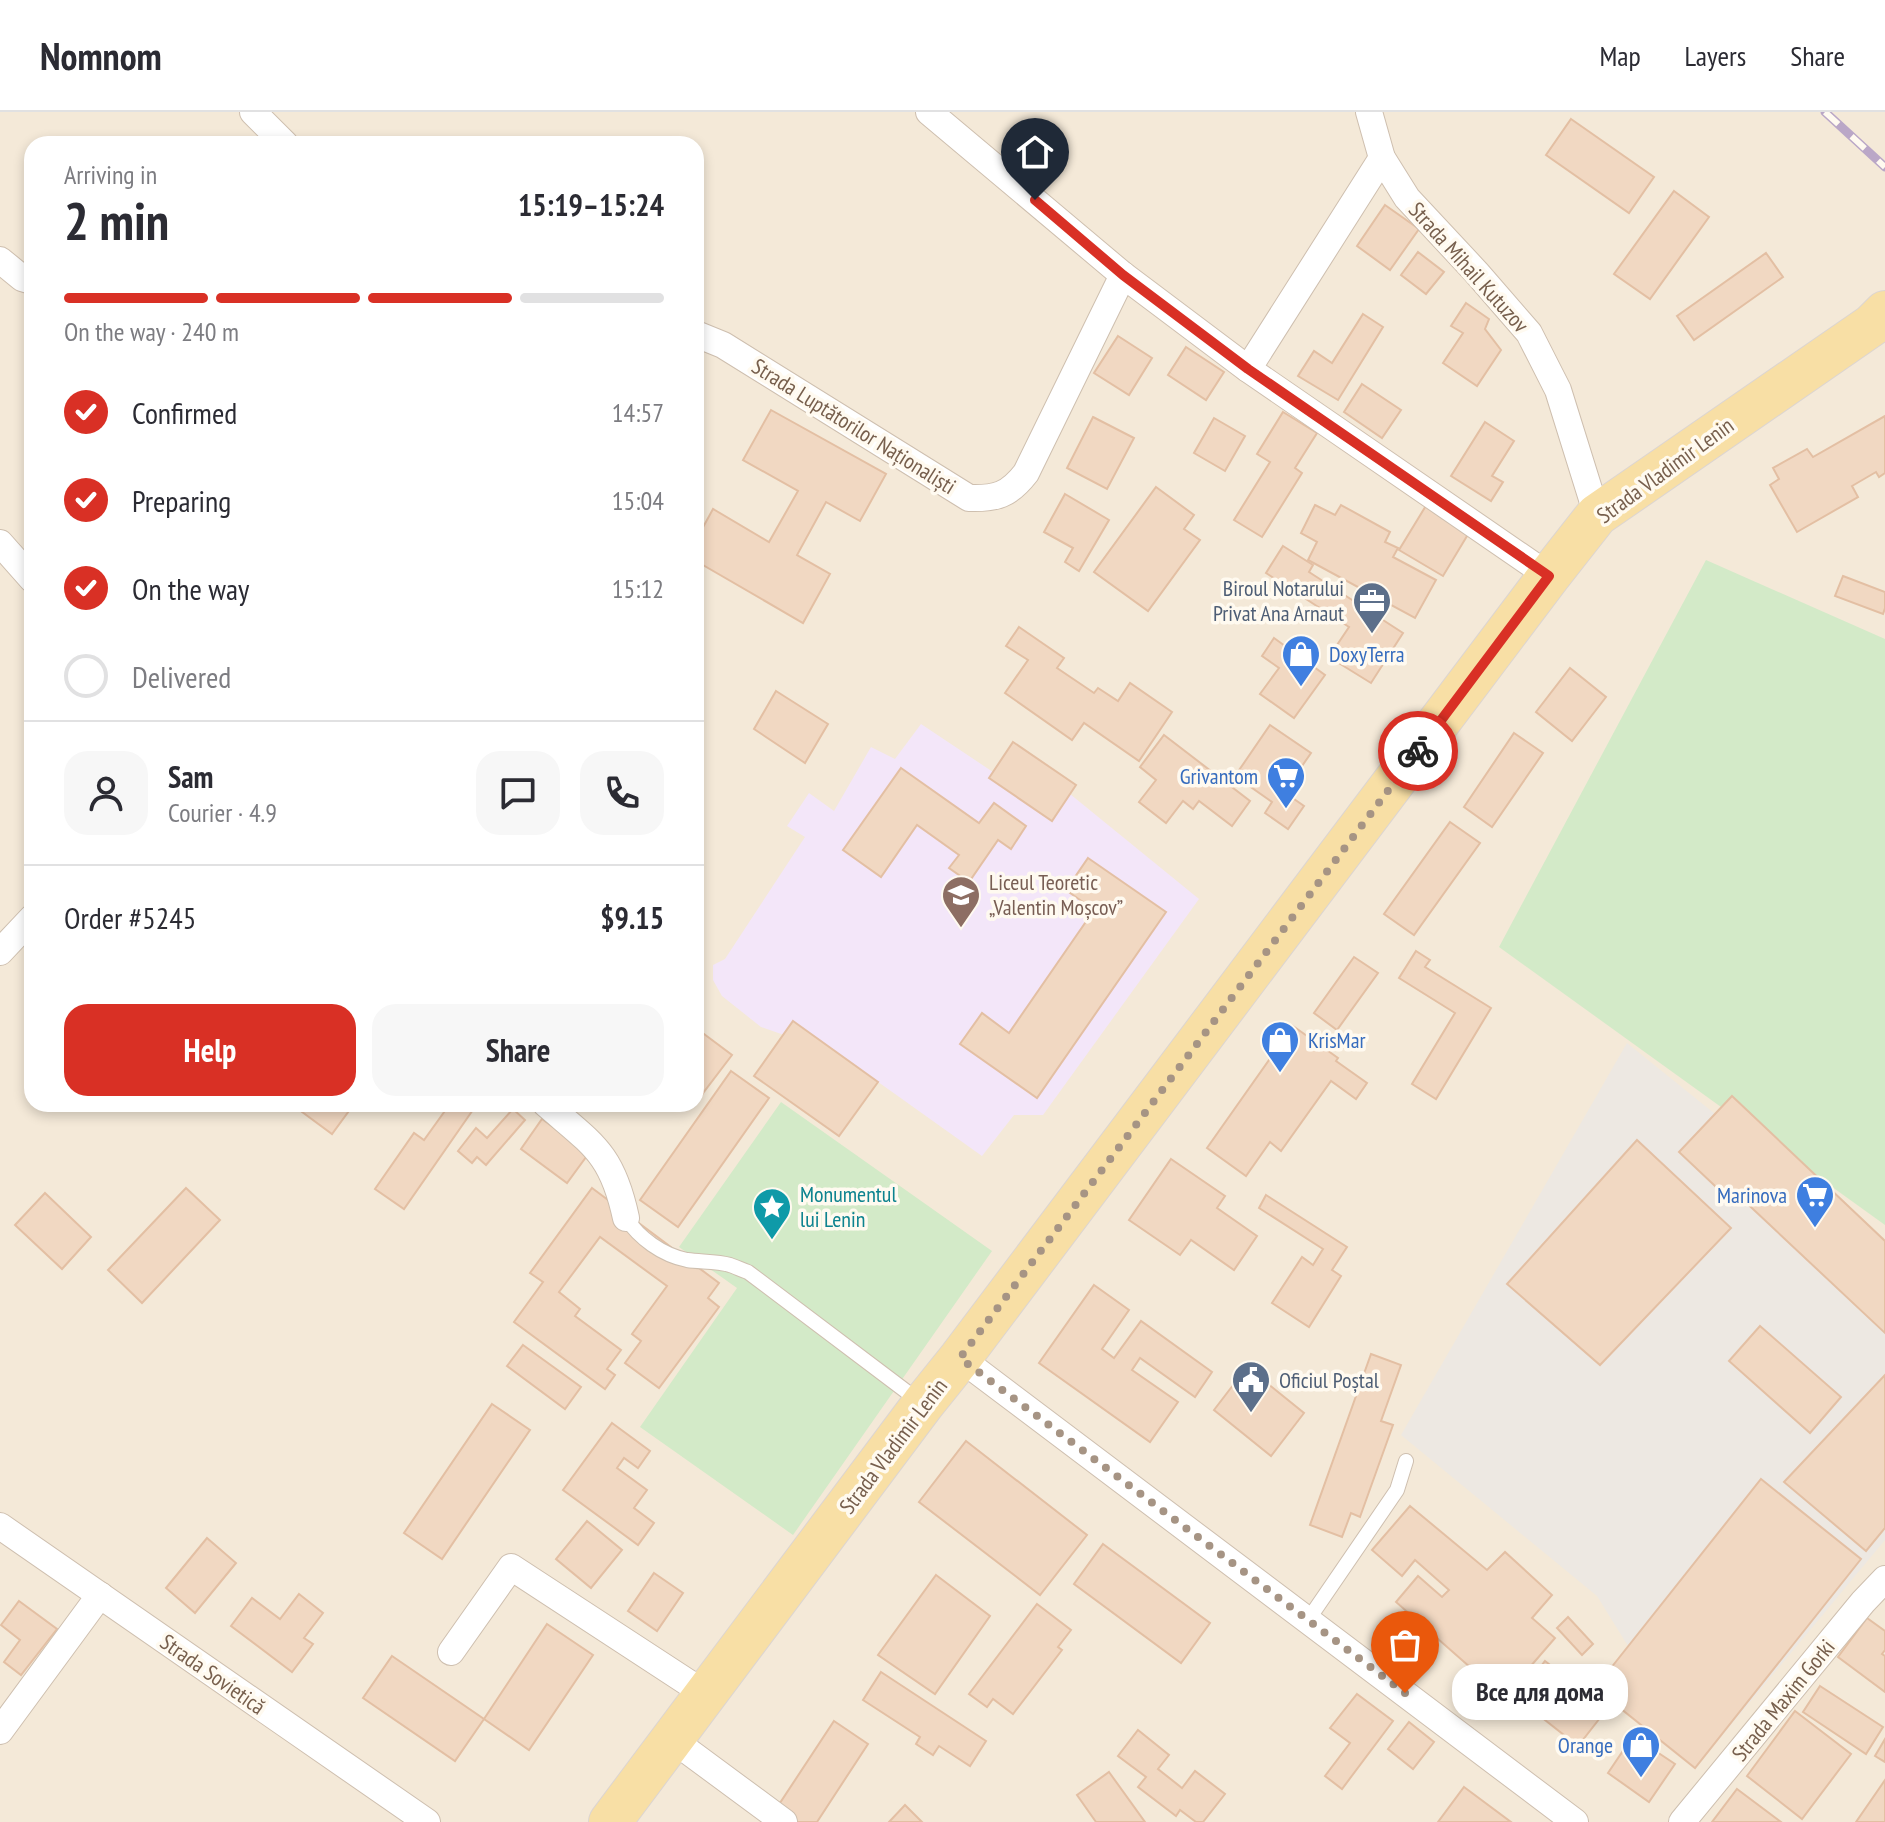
<!DOCTYPE html>
<html lang="en">
<head>
<meta charset="utf-8">
<style>
	:root { --surface:#fff; --page:#f7f7f7; --text:#2b2b33; --muted:#7c7c81; --line:#e1e1e2; --accent:#d93025 }
	body { margin:0; font-family:"PT Sans Narrow",sans-serif; background:var(--page); color:var(--text); height:100vh; display:flex; flex-direction:column; font-size:30px; white-space:nowrap }
	* { box-sizing:border-box; margin:0 }
	p { font-size:26px; color:var(--muted) }
	.icon { flex:none; width:44px; height:44px; fill:none; stroke:currentColor; stroke-width:2; stroke-linecap:round; stroke-linejoin:round }
	.map { position:relative; flex:1; overflow:hidden }
	.sheet { position:absolute; left:24px; top:24px; width:680px; height:976px; display:flex; flex-direction:column; background:var(--surface); border-radius:24px; box-shadow:0 4px 12px #0003 }
	.sheet>* { flex:none }
	.pin { position:absolute; display:grid; place-items:center; width:68px; height:68px; color:#fff; margin:-82px -34px; border-radius:50% 50% 50% 0; rotate:-45deg; box-shadow:0 0 8px #0007 }
	.pin .icon { rotate:45deg }
	.courier { position:absolute; display:grid; place-items:center; width:80px; height:80px; margin:-40px; border:6px solid #d93025; border-radius:50%; background:#fff; color:#222; box-shadow:0 2px 10px #0007 }
	.bubble { position:absolute; height:56px; border-radius:24px; background:var(--surface); box-shadow:0 4px 12px #0003; font-size:26px; font-weight:700; line-height:56px; text-align:center }
	.head em { font-style:normal; font-weight:700 }
	.head div { display:flex; flex-direction:column-reverse }
	.head { display:flex; align-items:center; justify-content:space-between; height:136px; padding:0 40px }
	h1 { font-size:52px; font-weight:700; line-height:60px }
	.bar { display:grid; grid-template-columns:repeat(4,1fr); gap:12px 8px; align-content:center; height:96px; padding:0 40px }
	.bar i { height:10px; border-radius:6px; background:var(--line) }
	.bar .selected { background:var(--accent) }
	.bar p { grid-column:span 4 }
	.line { display:flex; align-items:center; gap:20px; padding:0 40px; border-top:2px solid var(--line) }
	.line div { flex:1 }
	.round { display:grid; place-items:center; flex:none; width:84px; height:84px; border-radius:24px; background:var(--page) }
	ol { padding:0 40px; list-style:none }
	li { display:flex; align-items:center; gap:24px; height:88px }
	li p { margin-inline-start:auto }
	li .icon { padding:8px; border-radius:50%; background:var(--accent); color:#fff; stroke-width:4 }
	li:last-child { color:var(--muted) }
	li i { width:44px; height:44px; border:4px solid var(--line); border-radius:50% }
	.action { display:flex; gap:16px; margin-top:auto; padding:16px 40px }
	.action a { flex:1; height:92px; border-radius:24px; background:var(--accent); color:#fff; font-size:32px; font-weight:700; line-height:92px; text-align:center }
	.action a+a { background:var(--page); color:var(--text) }
	header { display:flex; align-items:center; gap:48px; box-sizing:border-box; height:112px; padding:0 40px; background:var(--surface); border-bottom:2px solid var(--line) }
	header strong { font-size:38px }
	nav { display:flex; gap:44px; margin-inline-start:auto; font-size:28px }
	.map>svg:first-child { display:block }
</style>
</head>
<body>
<header>
<strong>Nomnom</strong>
<nav><a>Map</a><a>Layers</a><a>Share</a></nav>
</header>
<div class="map">
<svg width="1885" height="1710" viewBox="0 0 1885 1710">
	<rect width="100%" height="100%" fill="#fcf6ea"/>
	<!-- residential -->
	<path fill="#f4e9d8" fill-rule="evenodd" d="M0,0H1885V1710H0ZM32,32H696V992H32Z"/>
	<!-- industrial -->
	<polygon fill="#ede8e2" points="1627,931 1885,1139 1885,1428 1695,1656 1595,1576 1628,1534 1597,1484 1401,1323"/>
	<!-- education -->
	<polygon fill="#f3e6f9" points="921,612 993,660 1013,630 1076,673 1070,682 1199,787 1043,1003 1014,1003 982,1044 794,910 784,923 761,915 722,884 713,868 713,853 725,847 805,725 787,714 809,681 834,699 871,635 895,647"/>
	<!-- green -->
	<g fill="#d3eac8">
		<polygon points="1706,448 1885,527 1885,1113 1499,835"/>
		<polygon points="781,990 992,1139 793,1423 640,1315 737,1176 679,1135"/>
	</g>
	<!-- building -->
	<g fill="#f1d8c2" stroke="#e3bfa3" stroke-width="2">
		<polygon points="1571,7 1654,65 1629,101 1546,43"/>
		<polygon points="1674,79 1709,105 1650,187 1614,162"/>
		<polygon points="1385,93 1419,117 1390,158 1357,134"/>
		<polygon points="1418,140 1444,160 1426,182 1401,163"/>
		<polygon points="1766,141 1783,165 1694,228 1677,204"/>
		<polygon points="1466,191 1489,207 1485,217 1501,238 1477,274 1443,251 1463,221 1451,214"/>
		<polygon points="1363,202 1383,215 1338,288 1298,264 1314,239 1332,251"/>
		<polygon points="1118,224 1152,246 1129,283 1094,261"/>
		<polygon points="1186,235 1224,260 1206,288 1168,263"/>
		<polygon points="1362,272 1401,298 1382,326 1344,300"/>
		<polygon points="771,298 886,362 860,409 826,390 797,443 830,462 803,511 696,449 696,428 713,397 769,430 798,379 743,348"/>
		<polygon points="1283,300 1317,321 1295,356 1302,361 1262,425 1234,408 1270,350 1257,342"/>
		<polygon points="1885,304 1885,361 1879,365 1876,360 1852,374 1858,385 1797,420 1770,373 1779,367 1773,356 1807,337 1813,345"/>
		<polygon points="1093,305 1134,326 1107,377 1067,356"/>
		<polygon points="1214,306 1245,324 1225,359 1194,341"/>
		<polygon points="1485,310 1514,329 1492,364 1503,370 1491,389 1451,364"/>
		<polygon points="1156,375 1194,403 1184,417 1200,428 1148,499 1094,460"/>
		<polygon points="1065,382 1109,408 1079,459 1065,450 1073,436 1044,420"/>
		<polygon points="1427,392 1470,419 1443,464 1399,438"/>
		<polygon points="1315,393 1335,403 1341,393 1390,420 1385,430 1398,436 1393,445 1436,468 1415,506 1308,448 1317,430 1301,421"/>
		<polygon points="1283,434 1313,453 1309,460 1403,521 1371,571 1329,545 1349,515 1266,461"/>
		<polygon points="1843,464 1885,480 1885,496 1883,502 1835,484"/>
		<polygon points="1019,515 1064,546 1057,556 1094,581 1098,576 1118,589 1130,571 1172,600 1139,649 1084,611 1072,628 1005,581 1028,548 1006,534"/>
		<polygon points="1274,526 1325,563 1294,606 1260,582 1279,556 1262,544"/>
		<polygon points="1570,556 1606,585 1572,629 1536,600"/>
		<polygon points="776,579 828,612 805,651 754,617"/>
		<polygon points="1270,613 1311,641 1284,680 1304,694 1288,717 1265,701 1272,690 1235,664"/>
		<polygon points="1514,621 1543,641 1492,715 1464,695"/>
		<polygon points="1164,623 1250,689 1232,714 1199,689 1193,697 1183,689 1166,711 1139,690 1156,668 1140,655"/>
		<polygon points="1013,630 1076,673 1052,709 989,666"/>
		<polygon points="901,656 979,711 994,691 1026,714 1011,737 998,728 969,770 949,756 959,743 917,713 881,765 843,738"/>
		<polygon points="1450,710 1480,731 1414,823 1384,802"/>
		<polygon points="1088,746 1166,800 1037,986 960,932 982,901 1009,921 1094,798 1066,778"/>
		<polygon points="1416,839 1430,848 1425,855 1491,896 1436,987 1412,972 1455,901 1399,866"/>
		<polygon points="1354,845 1378,861 1337,918 1314,901"/>
		<polygon points="793,909 878,970 839,1024 754,964"/>
		<polygon points="1293,914 1338,946 1336,949 1367,971 1356,987 1331,969 1281,1039 1270,1030 1246,1064 1207,1036"/>
		<polygon points="696,916 732,943 700,985 696,982"/>
		<polygon points="731,959 769,986 678,1115 640,1088"/>
		<polygon points="1732,984 1885,1129 1885,1221 1738,1083 1732,1090 1679,1040"/>
		<polygon points="295,992 354,992 332,1022 294,994"/>
		<polygon points="441,992 477,992 404,1097 375,1077 414,1021 424,1028 447,996"/>
		<polygon points="513,997 525,1008 486,1053 477,1045 472,1051 458,1039 476,1016 487,1026"/>
		<polygon points="542,1007 589,1041 567,1071 521,1037"/>
		<polygon points="1637,1028 1731,1116 1600,1253 1507,1172"/>
		<polygon points="1171,1047 1225,1084 1217,1096 1257,1124 1234,1158 1191,1128 1180,1143 1129,1108"/>
		<polygon points="186,1076 220,1108 142,1191 108,1158"/>
		<polygon points="592,1076 719,1171 708,1186 719,1195 659,1276 625,1251 641,1229 632,1222 667,1174 600,1125 559,1180 580,1197 575,1204 621,1238 607,1257 615,1263 605,1277 514,1210 543,1170 530,1161"/>
		<polygon points="45,1081 91,1125 62,1157 15,1113"/>
		<polygon points="1266,1083 1347,1135 1332,1158 1341,1164 1309,1215 1272,1191 1302,1145 1313,1153 1323,1137 1259,1096"/>
		<polygon points="1094,1173 1129,1198 1102,1237 1114,1246 1141,1209 1212,1260 1195,1285 1140,1246 1132,1258 1178,1290 1150,1330 1039,1251"/>
		<polygon points="1760,1214 1841,1285 1810,1321 1729,1249"/>
		<polygon points="523,1233 581,1275 565,1297 507,1254"/>
		<polygon points="1371,1242 1401,1253 1381,1309 1393,1313 1360,1405 1351,1401 1342,1425 1310,1413"/>
		<polygon points="1247,1255 1304,1301 1271,1344 1214,1298"/>
		<polygon points="1885,1263 1885,1416 1866,1439 1784,1370"/>
		<polygon points="492,1292 530,1318 442,1447 404,1421"/>
		<polygon points="612,1311 650,1339 638,1356 624,1346 617,1356 647,1378 634,1396 654,1411 638,1433 563,1378"/>
		<polygon points="966,1329 1087,1423 1040,1483 919,1390"/>
		<polygon points="1761,1367 1861,1447 1695,1656 1595,1576"/>
		<polygon points="1410,1394 1487,1458 1505,1440 1552,1483 1532,1506 1555,1526 1504,1585 1396,1490 1418,1464 1442,1485 1449,1478 1415,1448 1402,1464 1372,1438"/>
		<polygon points="587,1409 622,1438 591,1476 556,1447"/>
		<polygon points="207,1426 236,1451 195,1501 166,1476"/>
		<polygon points="1103,1432 1210,1511 1181,1551 1074,1472"/>
		<polygon points="654,1461 683,1481 657,1519 628,1499"/>
		<polygon points="936,1463 990,1504 935,1582 878,1543"/>
		<polygon points="299,1482 323,1501 304,1526 313,1532 292,1560 231,1514 252,1486 280,1507"/>
		<polygon points="19,1489 57,1517 21,1563 4,1550 20,1528 1,1513"/>
		<polygon points="1037,1492 1071,1518 1058,1535 1062,1538 1013,1602 993,1587 987,1595 969,1582"/>
		<polygon points="1568,1505 1593,1532 1582,1543 1557,1516"/>
		<polygon points="1867,1506 1885,1519 1885,1538 1882,1542 1885,1544 1885,1580 1838,1545"/>
		<polygon points="547,1512 593,1543 529,1638 484,1607"/>
		<polygon points="392,1544 484,1607 455,1649 363,1586"/>
		<polygon points="1545,1549 1607,1597 1578,1634 1517,1586"/>
		<polygon points="881,1560 986,1629 970,1654 939,1634 933,1643 916,1632 920,1625 863,1588"/>
		<polygon points="1820,1574 1883,1615 1866,1642 1803,1600"/>
		<polygon points="1357,1582 1393,1609 1342,1677 1325,1664 1350,1631 1330,1616"/>
		<polygon points="1795,1599 1851,1642 1802,1707 1747,1664"/>
		<polygon points="834,1609 868,1632 817,1710 796,1710 776,1697"/>
		<polygon points="1409,1610 1434,1630 1413,1657 1388,1637"/>
		<polygon points="1138,1618 1169,1643 1158,1657 1182,1676 1195,1659 1225,1682 1203,1710 1196,1710 1180,1698 1176,1704 1138,1675 1146,1665 1118,1644"/>
		<polygon points="1633,1624 1675,1652 1649,1690 1608,1661"/>
		<polygon points="1885,1627 1885,1650 1875,1644"/>
		<polygon points="1109,1660 1145,1710 1096,1710 1077,1683"/>
		<polygon points="1885,1668 1885,1710 1856,1710"/>
		<polygon points="1464,1675 1511,1710 1438,1710"/>
		<polygon points="1737,1677 1781,1710 1712,1710"/>
		<polygon points="905,1693 922,1710 889,1710"/>
	</g>
	<g fill="none" stroke-linecap="round" stroke-linejoin="round">
		<defs>
			<g id="lane">
				<path d="M626,1106C639,1126 662,1143 687,1148C701,1150 717,1149 730,1153C736,1155 742,1158 748,1160L919,1289"/>
				<polyline points="1308,1508 1397,1378 1406,1349"/>
			</g>
			<g id="street">
				<polyline points="253,0 285,32"/>
				<polyline points="929,0 1123,163 1248,257 1549,464"/>
				<polyline points="1369,0 1382,46 1407,86 1476,160 1529,221 1558,278 1597,403"/>
				<polyline points="0,148 22,166 32,169"/>
				<path d="M696,222L723,233L969,386C996,387 1009,383 1026,361L1123,163"/>
				<polyline points="1248,257 1382,46"/>
				<polyline points="0,431 32,467"/>
				<polyline points="0,840 32,806"/>
				<path d="M546,992C593,1033 612,1041 626,1106"/>
				<polyline points="960,1246 1575,1710"/>
				<polyline points="0,1414 427,1710"/>
				<polyline points="451,1540 511,1455 707,1583"/>
				<polyline points="0,1619 100,1483"/>
				<polyline points="673,1628 784,1710"/>
				<polyline points="1682,1710 1863,1490 1885,1467"/>
			</g>
			<polyline id="primary" points="610,1710 923,1292 960,1246 1549,464 1597,403 1872,213 1885,200"/>
		</defs>
		<!-- lane casing -->
		<use href="#lane" stroke="#cebfaf" stroke-width="16"/>
		<!-- street casing -->
		<use href="#street" stroke="#cebfaf" stroke-width="28"/>
		<!-- primary casing -->
		<use href="#primary" stroke="#dcd5d1" stroke-width="44"/>
		<!-- lane -->
		<use href="#lane" stroke="#fff" stroke-width="14"/>
		<!-- street -->
		<use href="#street" stroke="#fff" stroke-width="26"/>
		<!-- primary -->
		<use href="#primary" stroke="#f8dfa5" stroke-width="42"/>
		<defs>
			<polyline id="rail" points="1825,0 1885,55"/>
		</defs>
		<!-- rail casing -->
		<use href="#rail" stroke="#baa7c7" stroke-width="9"/>
		<!-- rail -->
		<use href="#rail" stroke="#fffaf0" stroke-width="6" stroke-dasharray="18" stroke-linecap="butt"/>
	</g>
	<g fill="none" stroke-linecap="round" stroke-linejoin="round">
		<!-- done -->
		<polyline stroke="#a69484" stroke-width="8" stroke-dasharray="0 14.4" points="1405,1581 960,1246 1418,639"/>
		<!-- route -->
		<polyline stroke="#d93025" stroke-width="10" points="1035,88 1123,163 1248,257 1549,464 1418,639"/>
	</g>
	<!-- icons -->
	<defs>
		<symbol id="office-pin" viewBox="-11 -11 22 30"><path d="M0 17L-7.5 6A9.5 9.5 0 1 1 7.5 6Z" fill="#5c6f8a" stroke="#fffaf0"/><path d="M-6-3h4V-5.5h4V-3h4V5H-6ZM-1-4.5V-3h2v-1.5ZM-6 0V1H6V0Z" fill="#fff"/></symbol>
		<symbol id="shop-pin" viewBox="-11 -11 22 30"><path d="M0 17L-7.5 6A9.5 9.5 0 1 1 7.5 6Z" fill="#3f7fe0" stroke="#fffaf0"/><path d="M-5-2.5h2.3a2.7 3.5 0 0 1 5.4 0H5L5.5 6h-11ZM-1.5-2.5h3a1.5 2.3 0 0 0-3 0Z" fill="#fff"/></symbol>
		<symbol id="supermarket-pin" viewBox="-11 -11 22 30"><path d="M0 17L-7.5 6A9.5 9.5 0 1 1 7.5 6Z" fill="#3f7fe0" stroke="#fffaf0"/><path d="M-6-5.5h2.5l.6 2H6L4.5 2H-2.5L-4.4-4H-6ZM-1.5 3.2a1.3 1.3 0 1 0 .1 0ZM3 3.2a1.3 1.3 0 1 0 .1 0Z" fill="#fff"/></symbol>
		<symbol id="school-pin" viewBox="-11 -11 22 30"><path d="M0 17L-7.5 6A9.5 9.5 0 1 1 7.5 6Z" fill="#8d6e63" stroke="#fffaf0"/><path d="M0-5L7-2L0 1L-7-2ZM-4 1L0 2.5L4 1V4Q0 6-4 4Z" fill="#fff"/></symbol>
		<symbol id="sight-pin" viewBox="-11 -11 22 30"><path d="M0 17L-7.5 6A9.5 9.5 0 1 1 7.5 6Z" fill="#0f9aa8" stroke="#fffaf0"/><path d="M0-6L1.8-2.2L6-1.7L2.9 1.2L3.7 5.4L0 3.3L-3.7 5.4L-2.9 1.2L-6-1.7L-1.8-2.2Z" fill="#fff"/></symbol>
		<symbol id="civic-pin" viewBox="-11 -11 22 30"><path d="M0 17L-7.5 6A9.5 9.5 0 1 1 7.5 6Z" fill="#5c6f8a" stroke="#fffaf0"/><path d="M-.6-6.5H3V-4.5H.6V-3L4-1V1h2V6H-6V1h2V-1L-.6-3ZM-1.2 2.5V6h2.4V2.5Z" fill="#fff"/></symbol>
	</defs>
	<g fill-rule="evenodd">
		<use href="#office-pin" x="1350" y="467" width="44" height="60"/>
		<use href="#shop-pin" x="1279" y="520" width="44" height="60"/>
		<use href="#supermarket-pin" x="1264" y="642" width="44" height="60"/>
		<use href="#school-pin" x="939" y="761" width="44" height="60"/>
		<use href="#shop-pin" x="1258" y="906" width="44" height="60"/>
		<use href="#supermarket-pin" x="1793" y="1061" width="44" height="60"/>
		<use href="#sight-pin" x="750" y="1073" width="44" height="60"/>
		<use href="#civic-pin" x="1229" y="1246" width="44" height="60"/>
		<use href="#shop-pin" x="1619" y="1611" width="44" height="60"/>
	</g>
	<g text-anchor="middle" stroke-width="7" stroke-linejoin="round" paint-order="stroke">
		<!-- street labels -->
		<g font-size="22" fill="#775f4d" stroke="#fffaf0">
			<text transform="translate(1469 155) rotate(48)" y="8">Strada Mihail Kutuzov</text>
			<text transform="translate(854 314) rotate(32)" y="8">Strada Luptătorilor Naționaliști</text>
			<text transform="translate(1665 358) rotate(-36)" y="8">Strada Vladimir Lenin</text>
			<text transform="translate(893 1334) rotate(-53)" y="8">Strada Vladimir Lenin</text>
			<text transform="translate(213 1562) rotate(35)" y="8">Strada Sovietică</text>
			<text transform="translate(1783 1588) rotate(-51)" y="8">Strada Maxim Gorki</text>
		</g>
		<!-- service labels -->
		<g font-size="22" fill="#4e5e75" stroke="#fffaf0" text-anchor="end">
			<text x="1344" y="484">Biroul Notarului<tspan x="1344" dy="25">Privat Ana Arnaut</tspan></text>
			<text x="1279" y="1276" text-anchor="start">Oficiul Poștal</text>
		</g>
		<!-- shop labels -->
		<g font-size="22" fill="#366cbe" stroke="#fffaf0" text-anchor="end">
			<text x="1329" y="550" text-anchor="start">DoxyTerra</text>
			<text x="1258" y="672">Grivantom</text>
			<text x="1308" y="936" text-anchor="start">KrisMar</text>
			<text x="1787" y="1091">Marinova</text>
			<text x="1613" y="1641">Orange</text>
		</g>
		<!-- education labels -->
		<g font-size="22" fill="#785e54" stroke="#fffaf0" text-anchor="start">
			<text x="989" y="778">Liceul Teoretic<tspan x="989" dy="25">„Valentin Moșcov”</tspan></text>
		</g>
		<!-- culture labels -->
		<g font-size="22" fill="#0d838f" stroke="#fffaf0" text-anchor="start">
			<text x="800" y="1090">Monumentul<tspan x="800" dy="25">lui Lenin</tspan></text>
		</g>
	</g>
</svg>
<div class="pin" style="left:1405px;top:1581px;background:#ea580c"><svg class="icon" aria-label="bag" viewBox="0 0 24 24"><path d="M5 8h14l-1 12H6zM9 8a3 3 0 0 1 6 0"/></svg></div>
<div class="pin" style="left:1035px;top:88px;background:#1f2937"><svg class="icon" aria-label="home" viewBox="0 0 24 24"><path d="M3 11l9-7 9 7M6 9v11h12V9"/></svg></div>
<div class="courier" style="left:1418px;top:639px"><svg class="icon" aria-label="bike" viewBox="0 0 24 24"><circle cx="6" cy="16" r="4"/><circle cx="18" cy="16" r="4"/><path d="M6 16l4-8h5l3 8M10 8l3 8H6M13 5h3"/></svg></div>
<div class="bubble" style="left:1452px;top:1552px;width:176px">Все для дома</div>
<section class="sheet">
<div class="head"><div><h1>2 min</h1><p>Arriving in</p></div><em>15:19–15:24</em></div>
<div class="bar"><i class="selected"></i><i class="selected"></i><i class="selected"></i><i></i><p>On the way · 240 m</p></div>
<ol>
<li><svg class="icon" aria-label="check" viewBox="0 0 24 24"><path d="M5 12l5 5 9-10"/></svg>Confirmed<p>14:57</p></li>
<li><svg class="icon" aria-label="check" viewBox="0 0 24 24"><path d="M5 12l5 5 9-10"/></svg>Preparing<p>15:04</p></li>
<li><svg class="icon" aria-label="check" viewBox="0 0 24 24"><path d="M5 12l5 5 9-10"/></svg>On the way<p>15:12</p></li>
<li><i></i>Delivered</li>
</ol>
<div class="line" style="height:144px"><a class="round"><svg class="icon" aria-label="person" viewBox="0 0 24 24"><circle cx="12" cy="8" r="4"/><path d="M4 21q1-7 8-7t8 7"/></svg></a><div><b>Sam</b><p>Courier · 4.9</p></div><a class="round"><svg class="icon" aria-label="chat" viewBox="0 0 24 24"><path d="M4 5h16v11H9l-5 4z"/></svg></a><a class="round"><svg class="icon" aria-label="phone" viewBox="0 0 24 24"><path d="M5 4h4l2 5-3 2q2 4 5 5l2-3 5 2v4C11 20 4 13 5 4z"/></svg></a></div>
<div class="line" style="height:104px"><div>Order #5245</div><b>$9.15</b></div>
<div class="action"><a>Help</a><a>Share</a></div>
</section>
</div>
</body>
</html>
